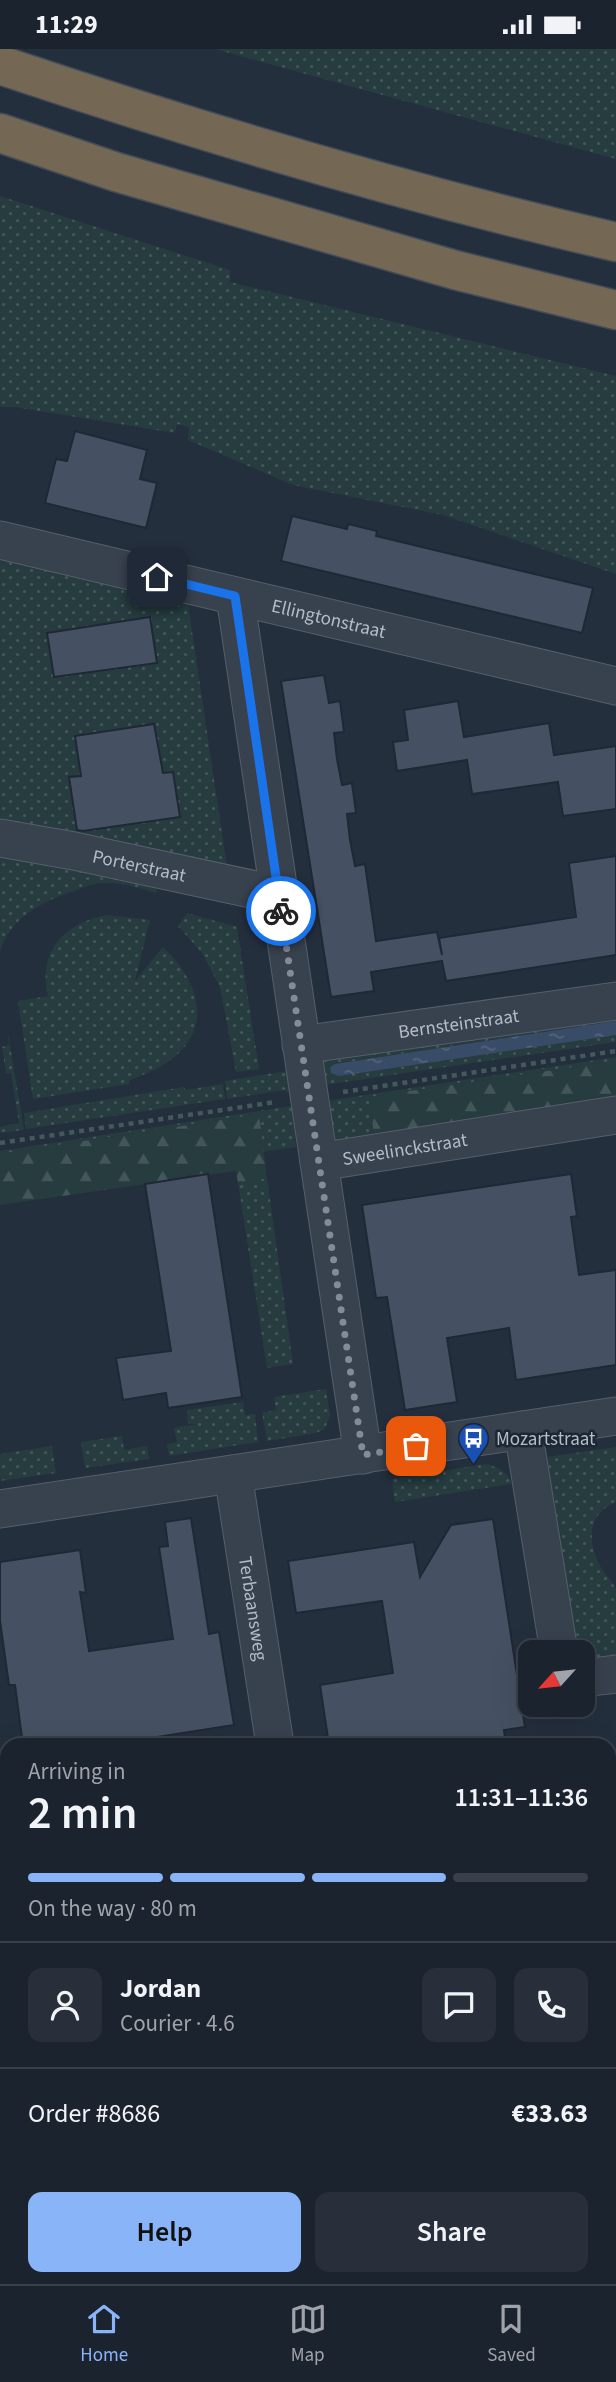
<!DOCTYPE html>
<html lang="en">
<head>
<meta charset="utf-8">
<style>
	:root { --surface:#1b232e; --page:#282f3a; --text:#f1f3f6; --muted:#a0a4aa; --line:#39404a; --accent:#8ab4f8 }
	body { margin:0; font-family:"Source Sans 3",sans-serif; background:var(--page); color:var(--text); height:100vh; display:flex; flex-direction:column; font-size:26px; white-space:nowrap }
	* { box-sizing:border-box; margin:0 }
	p { font-size:23px; color:var(--muted) }
	.icon { flex:none; width:38px; height:38px; fill:none; stroke:currentColor; stroke-width:2; stroke-linecap:round; stroke-linejoin:round }
	.map { position:relative; flex:1; overflow:hidden }
	.sheet { position:absolute; left:0px; top:1689px; width:616px; height:548px; display:flex; flex-direction:column; background:var(--surface); border-radius:21px 21px 0 0; box-shadow:0 7px 28px #0002,0 0 0 2px var(--line) }
	.sheet>* { flex:none }
	.needle { width:46px; rotate:243deg }
	.controls { position:absolute; left:518px; top:1591px; display:grid; gap:14px }
	.controls a { display:grid; place-items:center; width:77px; height:77px; border-radius:14px; background:var(--surface); box-shadow:0 7px 28px #0002,0 0 0 2px var(--line); font-size:35px }
	.pin { position:absolute; display:grid; place-items:center; width:60px; height:60px; color:#fff; margin:-30px; border-radius:14px; box-shadow:0 4px 10px #0006 }
	.courier { position:absolute; display:grid; place-items:center; width:70px; height:70px; margin:-35px; border:5px solid #1a73e8; border-radius:50%; background:#fff; color:#222; box-shadow:0 2px 9px #0007 }
	.head em { font-style:normal; font-weight:600 }
	.head div { display:flex; flex-direction:column-reverse }
	.head { display:flex; align-items:center; justify-content:space-between; height:119px; padding:0 28px }
	h1 { font-size:46px; font-weight:600; line-height:52px }
	.bar { display:grid; grid-template-columns:repeat(4,1fr); gap:10px 7px; align-content:center; height:84px; padding:0 28px }
	.bar i { height:9px; border-radius:5px; background:var(--line) }
	.bar .current { background:var(--accent) }
	.bar p { grid-column:span 4 }
	.line { display:flex; align-items:center; gap:18px; padding:0 28px; border-top:2px solid var(--line) }
	.line div { flex:1 }
	.round { display:grid; place-items:center; flex:none; width:74px; height:74px; border-radius:14px; background:var(--page) }
	.button { display:flex; gap:14px; margin-top:auto; padding:14px 28px }
	.button a { flex:1; height:80px; border-radius:14px; background:var(--accent); color:#111; font-size:28px; font-weight:600; line-height:80px; text-align:center }
	.button a+a { background:var(--page); color:var(--text) }
	.status { display:flex; justify-content:space-between; align-items:center; height:49px; padding:0 35px; background:var(--surface); direction:ltr }
	.status svg { height:19px; fill:currentColor }
	.tabs { display:flex; justify-content:space-around; align-items:center; height:98px; border-top:2px solid var(--line); background:var(--surface); font-size:19px; color:var(--muted) }
	.tabs a { display:grid; justify-items:center; gap:4px }
	.tabs .current { color:var(--accent) }
	.map>svg:first-child { display:block }
</style>
</head>
<body>
<div class="status"><b>11:29</b><svg viewBox="0 0 49 12"><path d="M0 12V9h3v3zM5 12V6h3v6zM10 12V3h3v9zM15 12V0h3v12zM26 1h20v11H26zM47 4h2v5h-2z"/></svg></div>
<div class="map">
<svg width="616" height="2235" viewBox="0 0 616 2235">
	<defs>
		<pattern id="grass-dots" width="8" height="8" patternUnits="userSpaceOnUse" patternTransform="scale(1.75)"><rect width="8" height="8" fill="#263c3f"/><path d="M2 2h.1M6 6h.1" fill="none" stroke="#435659" stroke-width="1.8" stroke-linecap="round"/></pattern>
		<pattern id="forest-firs" width="22" height="20" patternUnits="userSpaceOnUse" patternTransform="scale(1.75)"><rect width="22" height="20" fill="#263c3f"/><path d="M5 1l3.5 6h-7zM16 11l3.5 6h-7z" fill="#435659"/></pattern>
		<pattern id="water-ripples" width="26" height="14" patternUnits="userSpaceOnUse" patternTransform="scale(1.75)"><rect width="26" height="14" fill="#394c67"/><path d="M2 4q2-2 4 0t4 0M15 11q2-2 4 0t4 0" fill="none" stroke="#53647b"/></pattern>
	</defs>
	<rect width="100%" height="100%" fill="#242f3e"/>
	<!-- grass -->
	<g fill="url(#grass-dots)">
		<polygon points="215,0 616,0 616,110"/>
		<polygon points="0,147 230,221 230,233 616,327 616,525 443,466 293,436 188,391 189,378 177,375 175,384 15,358 0,358"/>
		<polygon points="0,502 187,548 227,818 0,776"/>
		<path d="M0,799L159,832L156,844C141,840 125,834 108,834C98,833 87,837 77,841C43,852 11,867 0,903Z"/>
		<polygon points="187,864 237,878 259,1020 236,1023 220,938 202,904 178,877"/>
		<path d="M108,866L150,871L135,932L163,898C203,936 215,986 160,1018C151,1023 140,1027 130,1031L129,1035L33,1050L18,952L48,947C37,902 65,873 108,866Z"/>
		<polygon points="616,967 616,972 335,1015 330,1018 331,1024 339,1027 616,986 616,993 324,1036 320,1014 329,1009 330,1011"/>
		<polygon points="7,978 24,1081 0,1084 0,1078 19,1074 11,1024 6,1024 2,998 9,996"/>
		<polygon points="616,1008 616,1012 369,1048 374,1086 333,1095 326,1052"/>
		<polygon points="287,1022 290,1043 285,1043 285,1041 227,1050 225,1032"/>
		<polygon points="223,1035 225,1050 26,1080 24,1064 184,1038 185,1041"/>
		<polygon points="292,1057 296,1098 263,1103 259,1065 0,1105 0,1102"/>
		<polygon points="267,1129 293,1315 267,1319 238,1134"/>
		<polygon points="326,1340 330,1366 325,1380 316,1384 267,1392 262,1364 276,1361 274,1348"/>
		<polygon points="243,1353 245,1366 255,1365 258,1393 169,1407 167,1395 177,1393 174,1379 197,1375 188,1375 187,1361"/>
		<polygon points="122,1387 124,1401 147,1397 149,1410 85,1419 81,1393"/>
		<polygon points="52,1397 56,1424 0,1432 0,1405"/>
		<path d="M616,1398V1453C587,1465 587,1492 600,1517C604,1525 613,1532 616,1540C616,1549 616,1598 616,1612L583,1617V1603H569L575,1580L572,1563L563,1557L561,1548L568,1538L547,1408Z"/>
		<path d="M486,1415C497,1417 509,1424 512,1435L395,1453L392,1430Z"/>
		<polygon points="7,2127 7,2230 42,2230 43,2235 0,2235 0,2128"/>
	</g>
	<!-- forest -->
	<g fill="url(#forest-firs)">
		<polygon points="616,1012 616,1049 374,1086 369,1048"/>
		<polygon points="259,1065 267,1129 238,1134 236,1122 0,1156 0,1105"/>
	</g>
	<!-- water -->
	<polygon fill="url(#water-ripples)" points="616,972 616,986 339,1027 331,1024 330,1018 335,1015"/>
	<!-- building -->
	<g fill="#455162" stroke="#1f2835" stroke-width="2">
		<polygon points="75,382 147,401 140,430 157,434 146,479 45,454 56,410 67,412"/>
		<polygon points="292,467 347,480 348,475 377,482 376,487 593,539 582,584 281,512"/>
		<polygon points="150,568 157,614 54,628 47,584"/>
		<polygon points="324,626 329,654 340,652 344,683 334,684 337,710 342,736 352,734 356,764 347,765 350,791 355,817 365,815 376,892 437,883 442,906 439,889 576,868 569,814 616,807 616,906 446,932 442,912 371,923 374,942 331,948 281,632"/>
		<polygon points="458,652 464,688 549,674 554,706 616,697 616,760 563,767 558,733 472,745 467,711 397,722 393,693 408,691 404,661"/>
		<polygon points="154,675 163,724 173,723 180,768 83,782 77,781 69,728 81,727 75,687"/>
		<polygon points="208,1125 242,1348 168,1359 166,1344 123,1351 116,1309 171,1302 145,1135"/>
		<polygon points="571,1125 577,1167 571,1168 579,1226 616,1221 616,1316 516,1331 509,1279 447,1289 457,1353 405,1361 387,1248 376,1249 362,1156"/>
		<polygon points="191,1469 209,1585 219,1583 234,1676 106,1696 23,1696 15,1636 9,1636 0,1572 0,1513 80,1501 86,1544 80,1543 89,1602 173,1590 159,1498 168,1497 165,1473"/>
		<polygon points="493,1470 525,1678 504,1681 506,1696 329,1696 320,1636 393,1624 382,1552 296,1564 288,1512 414,1493 420,1528 451,1476"/>
	</g>
	<g fill="none" stroke-linecap="round" stroke-linejoin="round">
		<defs>
			<g id="minor">
				<path id="s1" d="M0,491L616,637"/>
				<polyline points="235,547 319,1113"/>
				<path id="s2" d="M0,789L74,802L279,846"/>
				<path id="s3" d="M301,996L616,952"/>
				<polyline points="523,1381 559,1603"/>
				<path id="s4" d="M363,1406L319,1113L616,1066"/>
				<path id="s5" d="M233,1425L275,1696"/>
				<polyline points="0,1460 616,1367"/>
				<polyline points="583,1629 616,1625"/>
				<polyline points="609,1827 616,1826"/>
				<polyline points="0,1924 7,1923"/>
				<polyline points="0,2119 7,2118"/>
				<polyline points="68,2230 68,2235"/>
				<polyline points="358,2230 359,2235"/>
			</g>
			<g id="highway">
				<path d="M0,16C203,84 408,145 616,193"/>
				<polyline points="0,84 116,123 455,221 616,261"/>
			</g>
		</defs>
		<!-- minor casing -->
		<use href="#minor" stroke="#565f6c" stroke-width="39"/>
		<!-- highway casing -->
		<use href="#highway" stroke="#434c59" stroke-width="41"/>
		<!-- path -->
		<g stroke="#44595c" stroke-width="4.5" stroke-dasharray="5 5" stroke-linecap="butt">
			<polyline points="343,1043 616,1002"/>
			<polyline points="0,1094 276,1053"/>
		</g>
		<!-- minor -->
		<use href="#minor" stroke="#38414e" stroke-width="37"/>
		<!-- highway -->
		<use href="#highway" stroke="#746855" stroke-width="38"/>
	</g>
	<g fill="none" stroke-linecap="round" stroke-linejoin="round">
		<!-- done -->
		<polyline stroke="#828b98" stroke-width="7" stroke-dasharray="0 12.6" points="281,862 363,1406 416,1397"/>
		<!-- route -->
		<polyline stroke="#1a73e8" stroke-width="9" points="157,528 235,547 281,862"/>
	</g>
	<!-- icons -->
	<defs>
		<symbol id="bus-pin" viewBox="-11 -11 22 30"><path d="M0 17L-7.5 6A9.5 9.5 0 1 1 7.5 6Z" fill="#1a4fb4" stroke="#1d2633"/><path d="M-5-6H5V4H4V6H2V4H-2V6H-4V4H-5ZM-3.5-4V0h7V-4ZM-3.5 1.2v1.5H-2V1.2ZM2 1.2v1.5H3.5V1.2Z" fill="#fff"/></symbol>
	</defs>
	<g fill-rule="evenodd">
		<use href="#bus-pin" x="456" y="1372" width="35" height="47"/>
	</g>
	<g text-anchor="middle" stroke-width="5" stroke-linejoin="round" paint-order="stroke">
		<!-- street labels -->
		<g font-size="19" fill="#b4bcc9" stroke="#1d2633">
			<text dy="7" stroke="none"><textPath href="#s1" startOffset="338">Ellingtonstraat</textPath></text>
			<text dy="7" stroke="none"><textPath href="#s2" startOffset="142">Porterstraat</textPath></text>
			<text dy="7" stroke="none"><textPath href="#s3" startOffset="159">Bernsteinstraat</textPath></text>
			<text dy="7" stroke="none"><textPath href="#s4" startOffset="383">Sweelinckstraat</textPath></text>
			<text dy="7" stroke="none"><textPath href="#s5" startOffset="136">Terbaansweg</textPath></text>
		</g>
		<!-- poi labels -->
		<g font-size="19" fill="#b4bcc9" stroke="#1d2633" text-anchor="start">
			<text x="496" y="1396">Mozartstraat</text>
		</g>
	</g>
</svg>
<div class="controls">
<a><svg class="needle" viewBox="-14 -14 28 28"><path d="M0-13l5 13h-10z" fill="#e53935"/><path d="M0 13l5-13h-10z" fill="#a0a4aa"/></svg></a>
</div>
<div class="pin" style="left:416px;top:1397px;background:#ea580c"><svg class="icon" aria-label="bag" viewBox="0 0 24 24"><path d="M5 8h14l-1 12H6zM9 8a3 3 0 0 1 6 0"/></svg></div>
<div class="pin" style="left:157px;top:528px;background:#1f2937"><svg class="icon" aria-label="home" viewBox="0 0 24 24"><path d="M3 11l9-7 9 7M6 9v11h12V9"/></svg></div>
<div class="courier" style="left:281px;top:862px"><svg class="icon" aria-label="bike" viewBox="0 0 24 24"><circle cx="6" cy="16" r="4"/><circle cx="18" cy="16" r="4"/><path d="M6 16l4-8h5l3 8M10 8l3 8H6M13 5h3"/></svg></div>
<section class="sheet">
<div class="head"><div><h1>2 min</h1><p>Arriving in</p></div><em>11:31–11:36</em></div>
<div class="bar"><i class="current"></i><i class="current"></i><i class="current"></i><i></i><p>On the way · 80 m</p></div>
<div class="line" style="height:126px"><a class="round"><svg class="icon" aria-label="person" viewBox="0 0 24 24"><circle cx="12" cy="8" r="4"/><path d="M4 21q1-7 8-7t8 7"/></svg></a><div><b>Jordan</b><p>Courier · 4.6</p></div><a class="round"><svg class="icon" aria-label="chat" viewBox="0 0 24 24"><path d="M4 5h16v11H9l-5 4z"/></svg></a><a class="round"><svg class="icon" aria-label="phone" viewBox="0 0 24 24"><path d="M5 4h4l2 5-3 2q2 4 5 5l2-3 5 2v4C11 20 4 13 5 4z"/></svg></a></div>
<div class="line" style="height:91px"><div>Order #8686</div><b>€33.63</b></div>
<div class="button"><a>Help</a><a>Share</a></div>
</section>
</div>
<nav class="tabs">
<a class="current"><svg class="icon" aria-label="home" viewBox="0 0 24 24"><path d="M3 11l9-7 9 7M6 9v11h12V9"/></svg>Home</a>
<a><svg class="icon" aria-label="map" viewBox="0 0 24 24"><path d="M3 6l6-2 6 2 6-2v14l-6 2-6-2-6 2zM9 4v14M15 6v14"/></svg>Map</a>
<a><svg class="icon" aria-label="saved" viewBox="0 0 24 24"><path d="M7 4h10v16l-5-4-5 4z"/></svg>Saved</a>
</nav>
</body>
</html>
